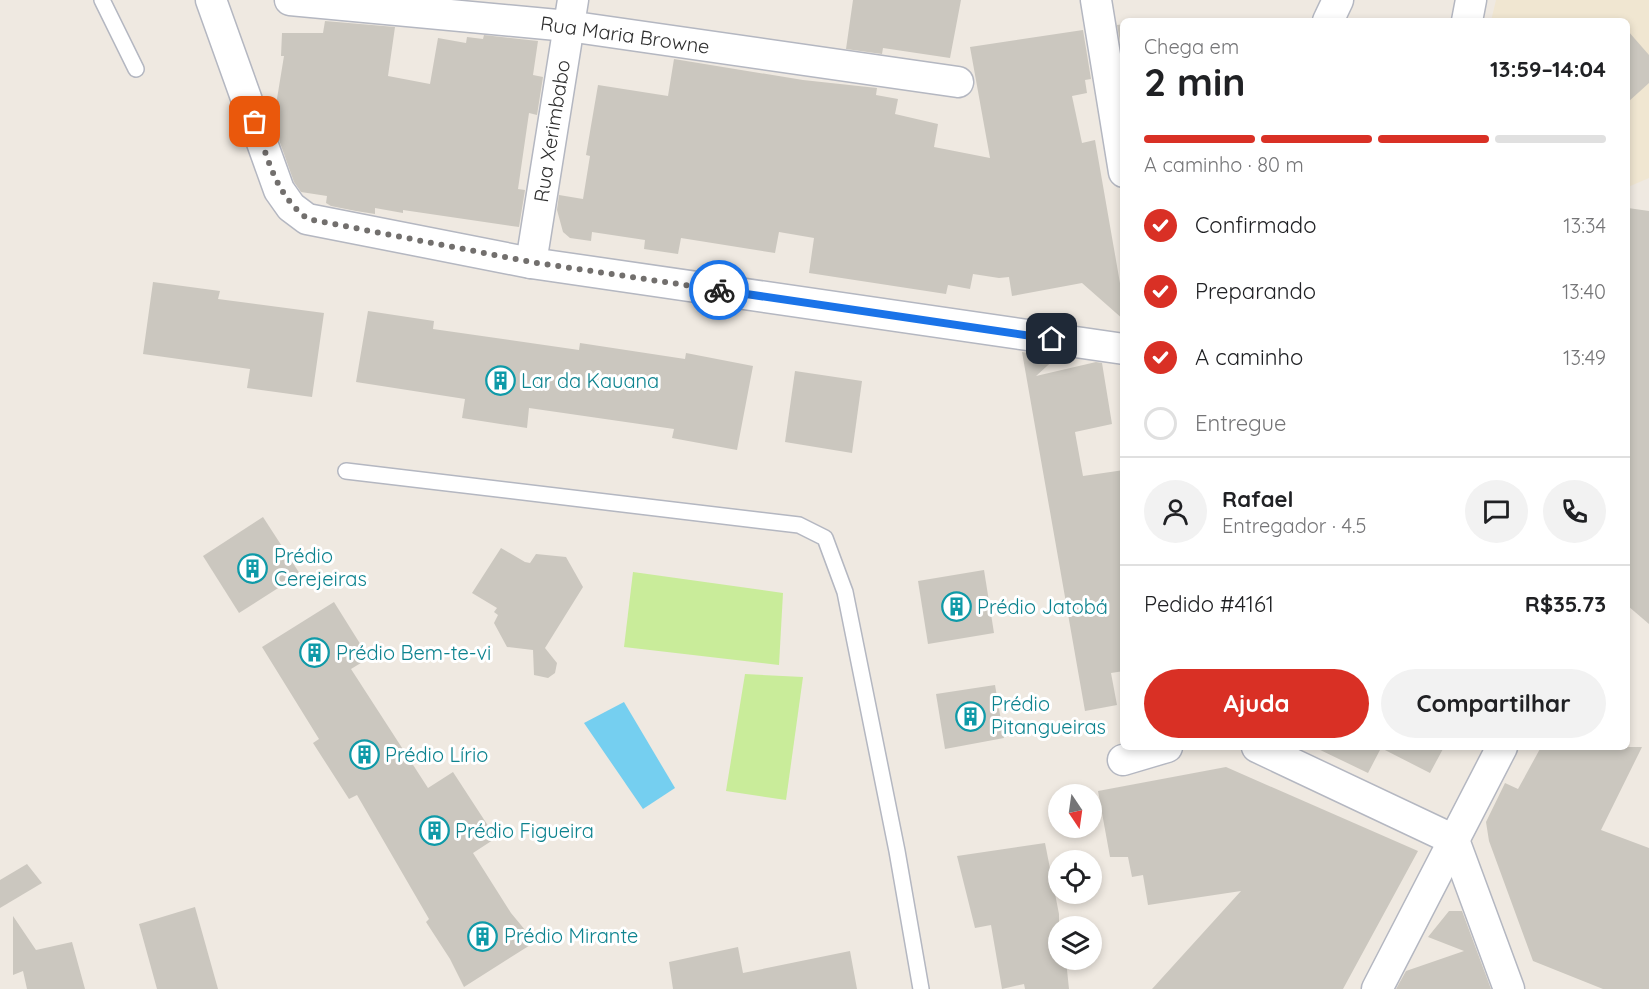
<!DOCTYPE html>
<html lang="pt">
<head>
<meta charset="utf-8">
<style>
	:root { --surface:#fff; --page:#f2f2f2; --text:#202124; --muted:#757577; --line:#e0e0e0; --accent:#d93025 }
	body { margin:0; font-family:Quicksand,sans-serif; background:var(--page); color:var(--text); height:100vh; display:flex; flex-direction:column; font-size:22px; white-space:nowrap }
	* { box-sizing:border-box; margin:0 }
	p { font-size:20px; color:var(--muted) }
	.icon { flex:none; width:33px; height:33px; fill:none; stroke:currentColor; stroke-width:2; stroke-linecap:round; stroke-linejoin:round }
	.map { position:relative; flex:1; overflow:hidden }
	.details { position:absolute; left:1120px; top:18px; width:510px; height:732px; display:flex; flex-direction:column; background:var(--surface); border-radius:9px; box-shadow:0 3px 9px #0003 }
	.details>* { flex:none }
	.needle { width:39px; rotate:167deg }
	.tools { position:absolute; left:1048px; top:784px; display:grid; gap:12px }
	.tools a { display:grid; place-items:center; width:54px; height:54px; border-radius:50%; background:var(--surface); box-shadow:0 3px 9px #0003; font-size:30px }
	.pin { position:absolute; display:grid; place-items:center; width:51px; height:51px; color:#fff; margin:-26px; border-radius:12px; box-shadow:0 3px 9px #0006 }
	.courier { position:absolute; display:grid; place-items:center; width:60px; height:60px; margin:-30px; border:4px solid #1a73e8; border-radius:50%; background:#fff; color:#222; box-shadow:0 2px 8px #0007 }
	.head em { font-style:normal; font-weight:800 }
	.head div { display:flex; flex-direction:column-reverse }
	.head { display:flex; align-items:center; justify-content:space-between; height:102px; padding:0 24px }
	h1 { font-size:39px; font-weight:800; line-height:45px }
	.bar { display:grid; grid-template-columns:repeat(4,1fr); gap:9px 6px; align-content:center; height:72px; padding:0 24px }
	.bar i { height:8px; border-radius:4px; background:var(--line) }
	.bar .selected { background:var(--accent) }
	.bar p { grid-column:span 4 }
	.line { display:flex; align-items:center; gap:15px; padding:0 24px; border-top:2px solid var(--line) }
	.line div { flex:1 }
	.round { display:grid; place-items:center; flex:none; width:63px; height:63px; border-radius:32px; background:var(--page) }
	ol { padding:0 24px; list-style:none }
	li { display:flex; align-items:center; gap:18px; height:66px }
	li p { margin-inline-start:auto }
	li .icon { padding:6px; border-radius:50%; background:var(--accent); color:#fff; stroke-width:4 }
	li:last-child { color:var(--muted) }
	li i { width:33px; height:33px; border:3px solid var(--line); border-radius:50% }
	.button { display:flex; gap:12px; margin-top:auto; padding:12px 24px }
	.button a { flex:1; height:69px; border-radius:36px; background:var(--accent); color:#fff; font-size:24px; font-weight:800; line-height:69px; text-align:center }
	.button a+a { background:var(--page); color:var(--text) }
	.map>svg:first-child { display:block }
</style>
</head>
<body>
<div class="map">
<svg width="1649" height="989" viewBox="0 0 1649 989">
	<rect width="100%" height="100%" fill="#efe9e1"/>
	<!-- education -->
	<polygon fill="#f0e6d1" points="1496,0 1649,0 1649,178 1628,187 1628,21 1491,21"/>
	<!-- pitch -->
	<g fill="#c9ec9a">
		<polygon points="633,572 783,593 779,665 624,647"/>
		<polygon points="745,674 803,677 786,800 726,791"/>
	</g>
	<!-- water -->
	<polygon fill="#75cff0" points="624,702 675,788 643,809 584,723"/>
	<!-- building -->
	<g fill="#cbc7bf">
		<polygon points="853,0 961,0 950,58 883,48 882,54 846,49"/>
		<polygon points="325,21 395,27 388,76 430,84 438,38 466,43 467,37 483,39 484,35 538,41 533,75 543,77 537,115 529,113 518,189 525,190 519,227 403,210 403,213 375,208 375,214 356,211 331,206 326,203 327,196 301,192 294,182 273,123 284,56 281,56 282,33 323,33"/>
		<polygon points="1124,24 1124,62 1117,25"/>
		<polygon points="1083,30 1091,79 1085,80 1087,93 1072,96 1082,143 1095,140 1124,306 1124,320 1082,283 1012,296 1009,277 999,278 973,274 970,289 948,285 946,294 809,273 814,238 779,232 775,253 681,238 678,254 644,249 645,240 592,232 591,241 570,238 563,232 557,210 559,195 583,199 590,156 586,155 598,85 668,96 674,59 803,80 877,88 876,95 898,99 895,114 938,124 934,147 990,158 970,47"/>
		<polygon points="1628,31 1649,55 1649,83 1628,102"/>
		<polygon points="1628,208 1649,211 1649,624 1628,606"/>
		<polygon points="153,282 220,291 218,299 324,313 312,397 247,388 250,369 143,354"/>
		<polygon points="368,311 434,321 433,329 579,350 580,343 685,359 686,353 753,366 737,450 672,438 674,429 529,408 527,428 462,418 465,399 356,382"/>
		<polygon points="1022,352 1057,357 1036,376 1096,362 1102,363 1112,424 1075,432 1083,476 1124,470 1124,671 1111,673 1117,705 1085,711"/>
		<polygon points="795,371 862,381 852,453 785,442"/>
		<polygon points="263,517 300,574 239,613 203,556"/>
		<polygon points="501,548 525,562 530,563 536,554 566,557 583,587 545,648 557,663 555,673 548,678 534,675 533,650 507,647 494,623 498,615 494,612 497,608 472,593"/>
		<polygon points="984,570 994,633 928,644 918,581"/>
		<polygon points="334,602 369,658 351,669 428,788 453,772 496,838 473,853 511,913 535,942 464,987 450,959 426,922 429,919 357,795 349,799 313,743 319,739 262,647"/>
		<polygon points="995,685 1004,738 945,749 936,694"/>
		<polygon points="1314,747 1444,747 1430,773 1381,748 1368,773"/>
		<polygon points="1541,747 1642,747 1601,830 1649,848 1649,989 1603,989 1533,961 1489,841 1486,822 1505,783 1518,789"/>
		<polygon points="1226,767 1418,851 1343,989 1152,989 1241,891 1148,905 1143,875 1132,877 1128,857 1110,857 1098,791"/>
		<polygon points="1045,843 1059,914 1059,960 1066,960 1069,989 1025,989 1024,984 1002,989 991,925 975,928 957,856"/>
		<polygon points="27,864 42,883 0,908 0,880"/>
		<polygon points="195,907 218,989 157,989 139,924"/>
		<polygon points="1449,911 1462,911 1491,989 1396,989 1406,971 1464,951 1428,937"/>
		<polygon points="13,916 36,950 72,942 85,989 27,989 23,971 13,975"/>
		<polygon points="738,947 743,973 850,951 857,989 673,989 669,962"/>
	</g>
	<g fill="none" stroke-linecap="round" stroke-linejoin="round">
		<defs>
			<g id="lane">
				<polyline points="102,0 136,69"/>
				<polyline points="346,471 799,525 825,538 845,592 897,851 921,989"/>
			</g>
			<g id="street">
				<polyline points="211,0 279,190 291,207 307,219 531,263 1124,349"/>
				<polyline points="290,0 568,26 958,82"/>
				<polyline points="1096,0 1124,172"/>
				<polyline points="1328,21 1338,0"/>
				<polyline points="1467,21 1471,0"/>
				<polyline points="531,263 573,0"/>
				<polyline points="1257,747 1454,840 1509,989"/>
				<polyline points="1123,760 1167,747"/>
				<polyline points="1377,989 1502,747"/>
			</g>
		</defs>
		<!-- lane casing -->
		<use href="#lane" stroke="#b4b7c1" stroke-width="18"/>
		<!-- street casing -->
		<use href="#street" stroke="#b4b7c1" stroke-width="33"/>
		<!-- lane -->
		<use href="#lane" stroke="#fff" stroke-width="15"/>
		<!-- street -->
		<use href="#street" stroke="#fff" stroke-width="30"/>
	</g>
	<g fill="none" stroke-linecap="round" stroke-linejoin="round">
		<!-- done -->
		<path stroke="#726f6d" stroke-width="6" stroke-dasharray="0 10.8" d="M255,122C268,158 275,195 308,219L531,262L719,290"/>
		<!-- route -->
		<polyline stroke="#1a73e8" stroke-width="8" points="719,290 1052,339"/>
	</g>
	<!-- icons -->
	<defs>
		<symbol id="building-ring" viewBox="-11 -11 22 22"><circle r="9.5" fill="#fff" stroke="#0f9aa8" stroke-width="1.5"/><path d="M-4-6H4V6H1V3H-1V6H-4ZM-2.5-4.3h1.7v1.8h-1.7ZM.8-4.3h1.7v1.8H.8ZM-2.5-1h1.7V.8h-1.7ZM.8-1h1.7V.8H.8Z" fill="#0f9aa8"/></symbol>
	</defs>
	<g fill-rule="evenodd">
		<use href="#building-ring" x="484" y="364" width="33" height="33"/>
		<use href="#building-ring" x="236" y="552" width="33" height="33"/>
		<use href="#building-ring" x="940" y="590" width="33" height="33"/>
		<use href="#building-ring" x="298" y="636" width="33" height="33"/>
		<use href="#building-ring" x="954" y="700" width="33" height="33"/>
		<use href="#building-ring" x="348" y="738" width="33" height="33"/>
		<use href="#building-ring" x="418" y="814" width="33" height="33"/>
		<use href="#building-ring" x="466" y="920" width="33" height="33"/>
	</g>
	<g text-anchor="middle" stroke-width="6" stroke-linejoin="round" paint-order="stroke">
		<!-- street labels -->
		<g font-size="20" fill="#2e2e2e" stroke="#fff">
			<text transform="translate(625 35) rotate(8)" y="7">Rua Maria Browne</text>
			<text transform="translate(552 131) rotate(-81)" y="7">Rua Xerimbabo</text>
		</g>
		<!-- culture labels -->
		<g font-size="20" fill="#0d838f" stroke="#fff" text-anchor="start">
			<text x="521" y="388">Lar da Kauana</text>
			<text x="274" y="563">Prédio<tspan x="274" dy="23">Cerejeiras</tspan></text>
			<text x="977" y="614">Prédio Jatobá</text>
			<text x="336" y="660">Prédio Bem-te-vi</text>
			<text x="991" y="711">Prédio<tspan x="991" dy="23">Pitangueiras</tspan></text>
			<text x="385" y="762">Prédio Lírio</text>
			<text x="455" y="838">Prédio Figueira</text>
			<text x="504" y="943">Prédio Mirante</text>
		</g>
	</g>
</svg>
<div class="tools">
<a><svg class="needle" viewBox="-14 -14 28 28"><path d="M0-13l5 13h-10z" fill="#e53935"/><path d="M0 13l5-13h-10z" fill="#757577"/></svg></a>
<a><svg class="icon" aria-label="locate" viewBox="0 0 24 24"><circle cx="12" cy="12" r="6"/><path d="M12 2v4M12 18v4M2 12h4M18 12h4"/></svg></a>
<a><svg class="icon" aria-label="layers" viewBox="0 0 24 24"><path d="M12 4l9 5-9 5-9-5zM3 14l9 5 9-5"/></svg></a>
</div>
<div class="pin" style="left:255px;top:122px;background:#ea580c"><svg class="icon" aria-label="bag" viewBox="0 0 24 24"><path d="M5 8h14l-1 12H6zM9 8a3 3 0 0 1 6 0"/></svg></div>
<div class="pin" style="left:1052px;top:339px;background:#1f2937"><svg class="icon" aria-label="home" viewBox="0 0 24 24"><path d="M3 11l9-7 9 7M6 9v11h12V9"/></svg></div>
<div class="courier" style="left:719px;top:290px"><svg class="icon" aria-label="bike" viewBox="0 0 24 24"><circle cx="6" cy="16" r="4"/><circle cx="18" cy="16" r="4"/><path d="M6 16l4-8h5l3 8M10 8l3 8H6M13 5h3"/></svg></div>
<section class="details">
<div class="head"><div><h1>2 min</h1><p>Chega em</p></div><em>13:59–14:04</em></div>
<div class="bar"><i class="selected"></i><i class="selected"></i><i class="selected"></i><i></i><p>A caminho · 80 m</p></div>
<ol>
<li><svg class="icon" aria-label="check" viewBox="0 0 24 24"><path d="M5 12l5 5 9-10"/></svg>Confirmado<p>13:34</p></li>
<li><svg class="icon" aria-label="check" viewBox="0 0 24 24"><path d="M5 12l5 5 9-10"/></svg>Preparando<p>13:40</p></li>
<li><svg class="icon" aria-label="check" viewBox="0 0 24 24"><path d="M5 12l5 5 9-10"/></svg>A caminho<p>13:49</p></li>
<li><i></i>Entregue</li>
</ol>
<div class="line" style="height:108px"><a class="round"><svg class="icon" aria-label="person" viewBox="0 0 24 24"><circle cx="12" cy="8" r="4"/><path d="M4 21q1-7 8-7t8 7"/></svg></a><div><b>Rafael</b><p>Entregador · 4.5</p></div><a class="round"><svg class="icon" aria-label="chat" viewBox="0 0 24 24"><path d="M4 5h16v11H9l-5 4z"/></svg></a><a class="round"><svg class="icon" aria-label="phone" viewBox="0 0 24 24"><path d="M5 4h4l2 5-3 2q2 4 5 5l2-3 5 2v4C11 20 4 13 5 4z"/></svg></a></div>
<div class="line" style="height:78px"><div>Pedido #4161</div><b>R$35.73</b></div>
<div class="button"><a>Ajuda</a><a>Compartilhar</a></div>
</section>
</div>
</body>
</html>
